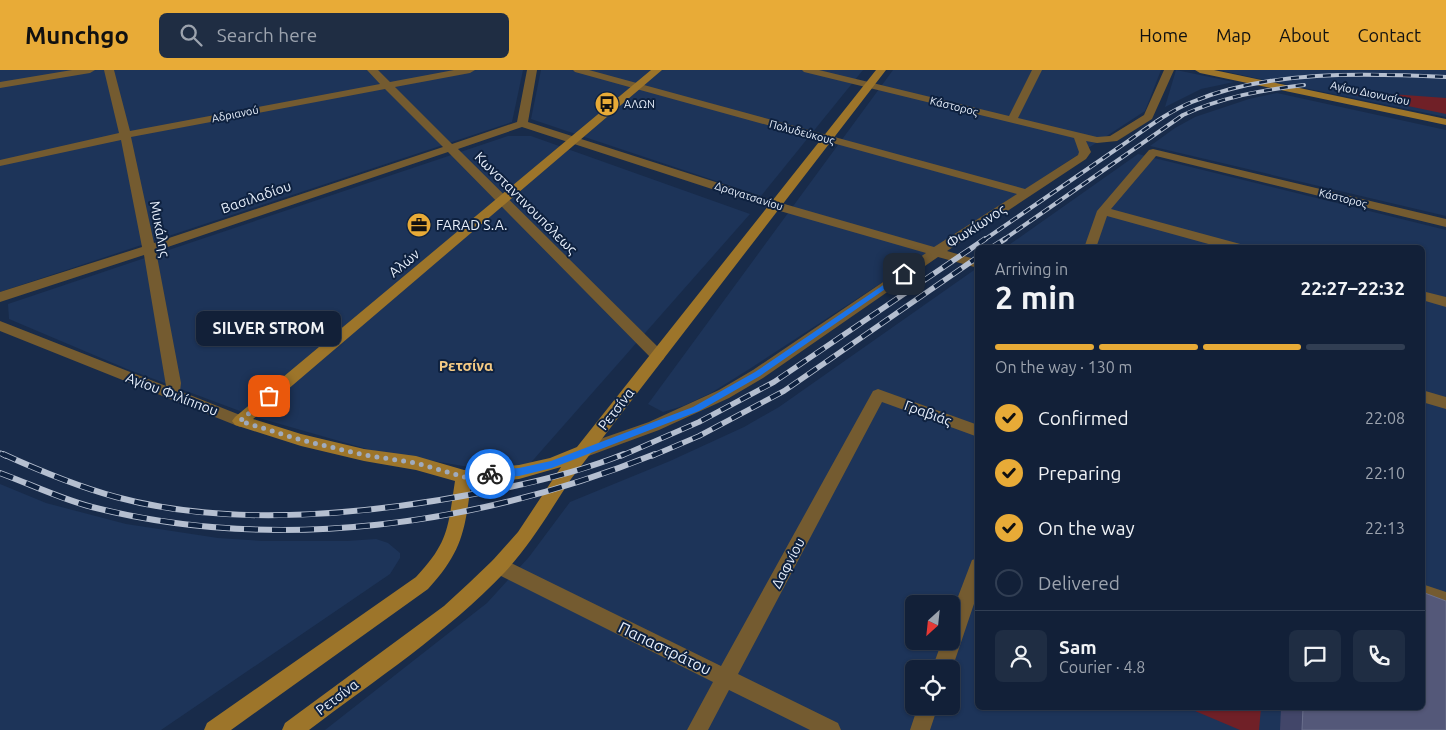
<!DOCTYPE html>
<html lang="en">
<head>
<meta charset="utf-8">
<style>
	:root { --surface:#122038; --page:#1f2d43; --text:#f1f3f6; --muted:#9ca3ae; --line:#313e53; --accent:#e8ab37 }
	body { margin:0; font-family:Ubuntu,sans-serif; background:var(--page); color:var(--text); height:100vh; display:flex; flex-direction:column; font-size:19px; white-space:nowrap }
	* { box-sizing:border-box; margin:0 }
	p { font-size:16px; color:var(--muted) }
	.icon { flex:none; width:28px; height:28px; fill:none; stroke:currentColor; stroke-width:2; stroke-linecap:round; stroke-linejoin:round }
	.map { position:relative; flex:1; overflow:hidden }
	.sheet { position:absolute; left:975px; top:175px; width:450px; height:465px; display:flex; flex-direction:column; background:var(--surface); border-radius:8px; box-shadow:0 1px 4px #0004,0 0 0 1px var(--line) }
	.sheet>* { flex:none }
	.needle { width:32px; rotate:207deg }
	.controls { position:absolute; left:905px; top:525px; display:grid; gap:10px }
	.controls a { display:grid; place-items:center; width:55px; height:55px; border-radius:8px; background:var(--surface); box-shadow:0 1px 4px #0004,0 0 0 1px var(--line); font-size:25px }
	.pin { position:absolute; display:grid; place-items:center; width:42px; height:42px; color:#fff; margin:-21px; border-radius:10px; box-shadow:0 2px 8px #0006 }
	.courier { position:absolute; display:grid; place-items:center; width:50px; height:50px; margin:-25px; border:4px solid #1a73e8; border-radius:50%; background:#fff; color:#222; box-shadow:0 1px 6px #0007 }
	.bubble { position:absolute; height:35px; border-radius:8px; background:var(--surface); box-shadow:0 1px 4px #0004,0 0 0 1px var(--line); font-size:16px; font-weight:600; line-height:35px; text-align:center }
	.summary em { font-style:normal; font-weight:600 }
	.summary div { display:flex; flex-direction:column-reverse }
	.summary { display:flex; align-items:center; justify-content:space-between; height:85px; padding:0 20px }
	h1 { font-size:32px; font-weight:600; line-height:38px }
	.bar { display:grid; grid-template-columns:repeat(4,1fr); gap:8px 5px; align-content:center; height:60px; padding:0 20px }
	.bar i { height:6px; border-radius:4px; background:var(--line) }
	.bar .active { background:var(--accent) }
	.bar p { grid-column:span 4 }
	.line { display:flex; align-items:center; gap:12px; padding:0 20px; border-top:1px solid var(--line) }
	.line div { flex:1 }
	.round { display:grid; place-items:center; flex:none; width:52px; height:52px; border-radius:8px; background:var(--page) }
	ol { padding:0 20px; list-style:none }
	li { display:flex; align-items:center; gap:15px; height:55px }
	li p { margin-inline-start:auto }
	li .icon { padding:5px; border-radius:50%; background:var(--accent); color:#111; stroke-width:4 }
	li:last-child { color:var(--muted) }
	li i { width:28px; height:28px; border:2px solid var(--line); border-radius:50% }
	header { display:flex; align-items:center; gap:30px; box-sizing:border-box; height:70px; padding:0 25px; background:var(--accent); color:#111 }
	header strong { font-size:24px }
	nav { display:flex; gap:28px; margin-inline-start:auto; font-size:18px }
	.search { width:350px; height:45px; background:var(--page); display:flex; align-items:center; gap:12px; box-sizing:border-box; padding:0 18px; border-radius:8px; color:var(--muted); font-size:19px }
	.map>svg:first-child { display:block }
</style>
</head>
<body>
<header>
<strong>Munchgo</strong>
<div class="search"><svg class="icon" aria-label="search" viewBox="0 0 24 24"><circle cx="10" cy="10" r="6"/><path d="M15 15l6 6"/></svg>Search here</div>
<nav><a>Home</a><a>Map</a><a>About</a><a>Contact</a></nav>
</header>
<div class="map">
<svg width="1446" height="660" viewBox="0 0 1446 660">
	<rect width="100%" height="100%" fill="#182b4a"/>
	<!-- built -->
	<g fill="#1d3459" fill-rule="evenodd">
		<polygon points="0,0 523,0 512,52 0,222"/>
		<polygon points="541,0 863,0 761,126 531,49"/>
		<polygon points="893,0 1161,0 1145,41 751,298 711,323 683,336 663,342 648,334"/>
		<polygon points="1176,0 1234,12 1201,19 1165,37"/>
		<polygon points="1219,0 1446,0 1446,47 1255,8"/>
		<polygon points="1277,23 1446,60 1446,146 1150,76 1175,58 1195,47 1249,29"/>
		<polygon points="508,66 531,66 750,144 527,397 469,397 374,381 259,348 127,299 9,249 8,234"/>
		<path d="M1138,84L1446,160V660H325L487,533L529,487L570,432L670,391L744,357L779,337L977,198L978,638H1422V178L1006,177ZM914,534H951V571H914ZM914,599H951V636H914Z"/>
		<polygon points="0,414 46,433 126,454 218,468 263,471 347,471 376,469 388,473 400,483 400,488 390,504 161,660 0,660"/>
	</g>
	<!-- green -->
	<g fill="#702027">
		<polygon points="1349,21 1446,28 1446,44 1341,22"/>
		<polygon points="1188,638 1261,638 1259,660 1240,660"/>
	</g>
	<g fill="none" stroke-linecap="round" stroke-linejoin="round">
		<!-- street -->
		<g fill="#745b30" fill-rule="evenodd">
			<polygon points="72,0 95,0 90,3 0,18 0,12"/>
			<path d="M104,0H114L130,61L380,14L367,0H378L390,12L454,0H475L470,3L395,17L452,74L517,52L527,0H537L528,52L781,133L934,177L1017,124L575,2L573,0H589L1025,119L1078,85L1079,82L1074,68L804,2L802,0H819L1009,46L1032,0H1042L1018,48L1097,67L1110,66L1144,45L1164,0H1174L1152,49L1117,71L1097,73L1086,71L1091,82L1086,89L947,181L978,190V198L938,187L763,308L729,328L659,360L583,388L577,387L575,382L577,377L649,352L719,320L753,300L926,183L773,139L522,57L458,79L663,282L665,286L663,290L658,291L653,290L448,82L156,181L181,313L180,321L245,347L248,351L245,355L240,357L0,261V251L166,316L144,185L0,232V222L142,177L121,70L0,96V90L119,63ZM385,19L443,77L154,173L131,67Z"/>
			<polygon points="1153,79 1446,149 1446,157 1156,86 1111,139 1244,175 1246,178 1223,178 1107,146 1096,178 1084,178 1097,141 1149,80"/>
			<polygon points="1422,221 1446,227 1446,237 1422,230"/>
			<polygon points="878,319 978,355 978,367 882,332 738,604 838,653 841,660 810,660 729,620 708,660 687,660 713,612 493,502 490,496 493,490 499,488 505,490 721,596 873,321"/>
			<polygon points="1422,320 1446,327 1446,339 1422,332"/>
			<polygon points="978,488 978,522 952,599 932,599 942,571 951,571 951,545 972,490"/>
			<polygon points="1422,514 1446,522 1446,538 1422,530"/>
			<polygon points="918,636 938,636 930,660 910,660"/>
		</g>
		<!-- secondary -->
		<g fill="#9d752a" fill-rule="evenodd">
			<path d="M651,0H662L253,349L301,364L364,379L416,386L464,400L519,395L550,388L577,377L876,0H886L571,409C550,441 531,474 505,502C447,563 375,610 309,660H282L285,653L444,536L469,513L493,490L518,462L561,397L519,409L471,413C465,461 462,482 428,519L231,660H204L207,653L416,507C449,472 448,457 455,411L416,400L364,391L301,376L235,355L232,351L235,347Z"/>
			<polygon points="1195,0 1214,0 1446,49 1446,55 1200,3"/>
		</g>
		<defs>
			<g id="rail-far2">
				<path d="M984,170C1029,139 1073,109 1118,78C1142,62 1165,43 1192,32C1267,0 1365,3 1446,7"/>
				<path d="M1003,170L1183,45C1222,27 1262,20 1304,15"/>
			</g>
			<g id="rail-far1">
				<polyline points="991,178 1005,169"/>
				<polyline points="0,383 6,386"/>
				<polyline points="621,386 699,352 774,312 985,169"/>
				<polyline points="652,386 699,366 784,321 978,187"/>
			</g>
			<g id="rail">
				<path d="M3,384C40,401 76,416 116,427C230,458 364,445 479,423C528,414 577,403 624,384"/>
				<path d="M0,403C30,414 61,429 92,437C278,484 479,455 655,384"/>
			</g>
		</defs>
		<!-- rail-far2 casing -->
		<use href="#rail-far2" stroke="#b5bfd0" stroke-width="4"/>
		<!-- rail-far1 casing -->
		<use href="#rail-far1" stroke="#b5bfd0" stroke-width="5.5"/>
		<!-- rail casing -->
		<use href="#rail" stroke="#b5bfd0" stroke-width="6"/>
		<!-- rail-far2 -->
		<use href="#rail-far2" stroke="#0e213f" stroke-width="2.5" stroke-dasharray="8" stroke-linecap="butt"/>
		<!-- rail-far1 -->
		<use href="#rail-far1" stroke="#0e213f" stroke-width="4" stroke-dasharray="11" stroke-linecap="butt"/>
		<!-- rail -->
		<use href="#rail" stroke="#0e213f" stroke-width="4.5" stroke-dasharray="14" stroke-linecap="butt"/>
	</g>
	<!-- wall -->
	<polygon fill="#424669" points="1281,638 1422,638 1446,660 1280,660"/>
	<!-- building -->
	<polygon fill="#545879" stroke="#6b708d" points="1422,522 1446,531 1446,660 1302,660 1303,638 1422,638"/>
	<!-- route -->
	<polygon fill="#1a73e8" points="901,203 907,204 760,306 699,341 552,398 519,406 490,408 485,404 490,400 519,398 551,391 693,337 755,302"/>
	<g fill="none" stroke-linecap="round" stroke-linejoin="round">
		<!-- done -->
		<polyline stroke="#9fabbe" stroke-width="5" stroke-dasharray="0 9" points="269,326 240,351 301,370 364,385 416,393 464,407 490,404"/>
	</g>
	<!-- icons -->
	<defs>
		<symbol id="bus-disc" viewBox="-11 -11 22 22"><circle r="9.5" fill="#e8ab37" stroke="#0e213f"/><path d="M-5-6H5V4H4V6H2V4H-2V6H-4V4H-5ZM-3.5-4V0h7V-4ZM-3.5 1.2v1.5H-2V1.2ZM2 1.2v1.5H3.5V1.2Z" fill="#111"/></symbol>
		<symbol id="office-disc" viewBox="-11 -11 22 22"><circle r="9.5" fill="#e8ab37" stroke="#0e213f"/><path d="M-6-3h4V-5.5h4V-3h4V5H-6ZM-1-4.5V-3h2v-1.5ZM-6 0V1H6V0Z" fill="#111"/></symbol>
	</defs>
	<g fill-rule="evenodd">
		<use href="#bus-disc" x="593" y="20" width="28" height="28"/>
		<use href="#office-disc" x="405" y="141" width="28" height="28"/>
	</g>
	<g text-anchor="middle" stroke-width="4" stroke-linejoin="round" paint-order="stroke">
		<!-- far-street labels -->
		<g font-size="11" fill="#e8f0fc" stroke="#0e213f">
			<text transform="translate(1370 23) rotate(12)" y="4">Αγίου Διονυσίου</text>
			<text transform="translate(954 36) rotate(14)" y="4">Κάστορος</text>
			<text transform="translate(235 44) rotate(-11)" y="4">Αδριανού</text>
			<text transform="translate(802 62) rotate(15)" y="4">Πολυδεύκους</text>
			<text transform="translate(749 126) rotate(18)" y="4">Δραγατσανίου</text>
			<text transform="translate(1343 128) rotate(14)" y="4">Κάστορος</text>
		</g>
		<!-- far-poi labels -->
		<g font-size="11" fill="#e8f0fc" stroke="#0e213f" text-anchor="start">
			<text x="624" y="38">ΑΛΩΝ</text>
		</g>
		<!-- street labels -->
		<g font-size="14" fill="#e8f0fc" stroke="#0e213f">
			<text transform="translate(256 127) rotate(-19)" y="5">Βασιλαδίου</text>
			<text transform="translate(526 133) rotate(45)" y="5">Κωνσταντινουπόλεως</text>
			<text transform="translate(976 156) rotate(-33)" y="5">Φωκίωνος</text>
			<text transform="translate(160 159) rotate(79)" y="5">Μυκάλης</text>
			<text transform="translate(404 193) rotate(-40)" y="5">Αλών</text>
			<text transform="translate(172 324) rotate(21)" y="5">Αγίου Φιλίππου</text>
			<text transform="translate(616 339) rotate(-52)" y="5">Ρετσίνα</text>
			<text transform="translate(928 343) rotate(20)" y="5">Γραβιάς</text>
			<text transform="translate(788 493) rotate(-62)" y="5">Δαφνίου</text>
			<text transform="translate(337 627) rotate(-37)" y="5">Ρετσίνα</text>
		</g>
		<!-- poi labels -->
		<g font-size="14" fill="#e8f0fc" stroke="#0e213f" text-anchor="start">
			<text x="436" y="160">FARAD S.A.</text>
		</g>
		<!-- neighbourhood labels -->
		<g font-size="15" font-weight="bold" fill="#f4ca84" stroke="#0e213f">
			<text x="466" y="301">Ρετσίνα</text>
		</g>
		<!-- near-street labels -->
		<g font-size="16" fill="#e8f0fc" stroke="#0e213f">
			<text transform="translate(665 578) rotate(26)" y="6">Παπαστράτου</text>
		</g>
	</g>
</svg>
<div class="controls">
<a><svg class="needle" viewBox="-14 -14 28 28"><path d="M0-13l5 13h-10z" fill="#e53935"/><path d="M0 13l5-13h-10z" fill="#9ca3ae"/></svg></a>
<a><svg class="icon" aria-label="locate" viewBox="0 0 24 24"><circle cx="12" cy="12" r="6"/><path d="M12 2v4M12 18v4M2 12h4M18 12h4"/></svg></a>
</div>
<div class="pin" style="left:269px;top:326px;background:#ea580c"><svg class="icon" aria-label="bag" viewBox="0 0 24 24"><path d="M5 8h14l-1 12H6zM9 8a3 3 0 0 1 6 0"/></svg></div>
<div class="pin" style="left:904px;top:204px;background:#1f2937"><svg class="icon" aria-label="home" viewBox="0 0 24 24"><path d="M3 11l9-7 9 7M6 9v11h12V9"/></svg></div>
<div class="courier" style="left:490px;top:404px"><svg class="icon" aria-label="bike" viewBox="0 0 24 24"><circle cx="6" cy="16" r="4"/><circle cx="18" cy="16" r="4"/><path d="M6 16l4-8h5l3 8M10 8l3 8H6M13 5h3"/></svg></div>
<div class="bubble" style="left:196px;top:241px;width:145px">SILVER STROM</div>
<section class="sheet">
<div class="summary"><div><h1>2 min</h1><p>Arriving in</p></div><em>22:27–22:32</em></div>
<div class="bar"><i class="active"></i><i class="active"></i><i class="active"></i><i></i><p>On the way · 130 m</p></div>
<ol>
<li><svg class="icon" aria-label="check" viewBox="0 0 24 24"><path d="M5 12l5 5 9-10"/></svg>Confirmed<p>22:08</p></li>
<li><svg class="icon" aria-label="check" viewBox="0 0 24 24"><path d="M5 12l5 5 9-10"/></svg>Preparing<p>22:10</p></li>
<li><svg class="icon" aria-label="check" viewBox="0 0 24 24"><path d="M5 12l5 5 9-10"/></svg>On the way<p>22:13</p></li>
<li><i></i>Delivered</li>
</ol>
<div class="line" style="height:90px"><a class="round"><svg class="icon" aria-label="person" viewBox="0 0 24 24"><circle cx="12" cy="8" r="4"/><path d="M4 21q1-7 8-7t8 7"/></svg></a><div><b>Sam</b><p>Courier · 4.8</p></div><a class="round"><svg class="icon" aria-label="chat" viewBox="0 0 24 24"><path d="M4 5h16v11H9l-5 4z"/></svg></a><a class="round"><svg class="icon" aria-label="phone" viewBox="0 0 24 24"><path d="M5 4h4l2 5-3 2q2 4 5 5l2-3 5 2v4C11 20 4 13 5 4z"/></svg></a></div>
</section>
</div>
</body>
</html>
